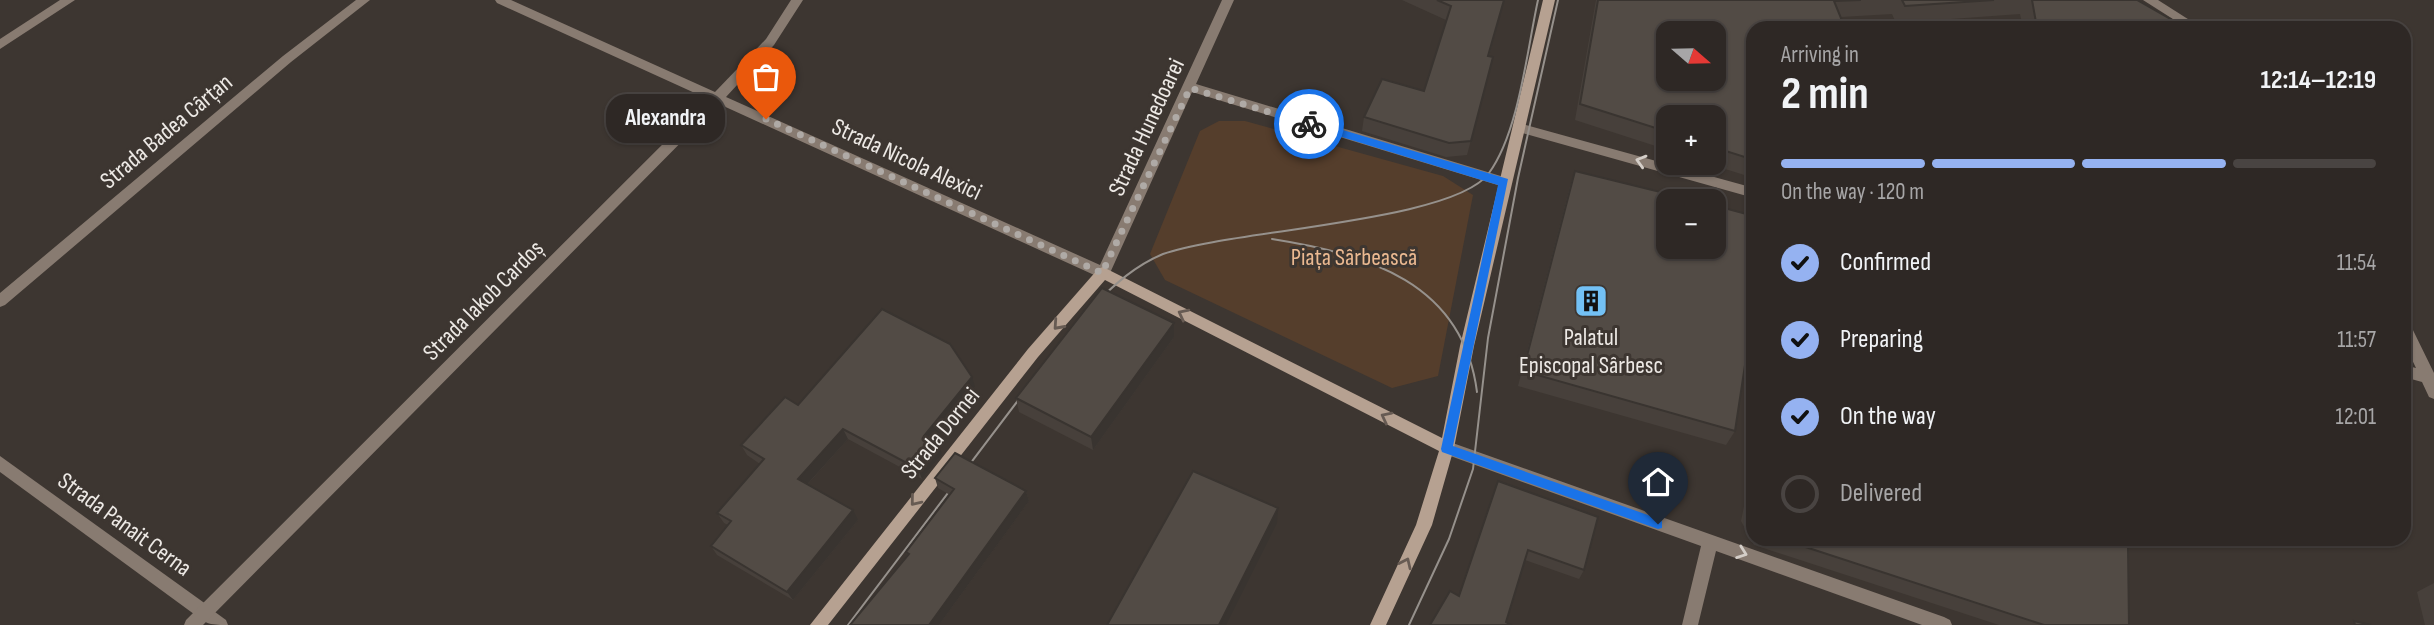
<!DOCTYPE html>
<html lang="en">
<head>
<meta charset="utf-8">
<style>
	:root { --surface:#2e2825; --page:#36302d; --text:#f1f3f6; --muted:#a7a6a7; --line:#494442; --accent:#95b2f1 }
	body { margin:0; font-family:"Sofia Sans Condensed",sans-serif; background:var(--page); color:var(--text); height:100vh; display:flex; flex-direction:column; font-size:26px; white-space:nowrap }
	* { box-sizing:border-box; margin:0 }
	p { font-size:23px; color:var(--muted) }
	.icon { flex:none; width:38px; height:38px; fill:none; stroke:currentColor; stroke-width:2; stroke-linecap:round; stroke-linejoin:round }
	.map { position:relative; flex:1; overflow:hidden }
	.panel { position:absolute; left:1746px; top:21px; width:665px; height:525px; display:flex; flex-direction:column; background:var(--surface); border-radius:21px; box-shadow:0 2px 5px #0004,0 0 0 2px var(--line) }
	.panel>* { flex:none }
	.needle { width:46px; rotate:110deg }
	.tools { position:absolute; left:1656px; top:21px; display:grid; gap:14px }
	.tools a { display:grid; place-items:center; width:70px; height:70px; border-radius:14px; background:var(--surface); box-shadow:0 2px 5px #0004,0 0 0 2px var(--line); font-size:35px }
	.pin { position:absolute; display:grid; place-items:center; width:60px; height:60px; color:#fff; margin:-72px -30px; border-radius:50% 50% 50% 0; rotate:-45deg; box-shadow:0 0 7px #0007 }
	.pin .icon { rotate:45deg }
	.courier { position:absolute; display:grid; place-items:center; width:70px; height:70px; margin:-35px; border:5px solid #1a73e8; border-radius:50%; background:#fff; color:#222; box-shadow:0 2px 9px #0007 }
	.bubble { position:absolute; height:49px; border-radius:21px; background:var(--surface); box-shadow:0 2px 5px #0004,0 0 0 2px var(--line); font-size:23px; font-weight:700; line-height:49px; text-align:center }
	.headline em { font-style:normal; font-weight:700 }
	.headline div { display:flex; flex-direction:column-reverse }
	.headline { display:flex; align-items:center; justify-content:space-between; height:119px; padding:0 35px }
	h1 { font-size:46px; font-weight:700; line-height:52px }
	.bar { display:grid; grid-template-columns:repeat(4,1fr); gap:10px 7px; align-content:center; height:84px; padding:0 35px }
	.bar i { height:9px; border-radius:5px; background:var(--line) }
	.bar .active { background:var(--accent) }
	.bar p { grid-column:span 4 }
	ol { padding:0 35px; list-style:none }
	li { display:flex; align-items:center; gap:21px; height:77px }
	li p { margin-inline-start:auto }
	li .icon { padding:7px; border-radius:50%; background:var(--accent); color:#111; stroke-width:4 }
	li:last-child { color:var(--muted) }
	li i { width:38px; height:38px; border:4px solid var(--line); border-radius:50% }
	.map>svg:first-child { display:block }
</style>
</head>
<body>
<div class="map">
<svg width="2434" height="625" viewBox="0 0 2434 625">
	<rect width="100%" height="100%" fill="#3d3631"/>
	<!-- green -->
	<polygon fill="#553e2c" points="1219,121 1245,121 1443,176 1473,195 1438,376 1392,388 1165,280 1150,254 1200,131"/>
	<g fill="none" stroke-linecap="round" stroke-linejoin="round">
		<!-- service -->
		<polygon fill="#887b71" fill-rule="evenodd" points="0,456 210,607 212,612 210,617 204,620 198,617 0,472"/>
		<!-- pedestrian -->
		<path fill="#887b71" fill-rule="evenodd" d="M204,604L226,620L228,625C214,625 202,625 196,612L198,607Z"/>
		<!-- minor -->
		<g fill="#887b71" fill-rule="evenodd">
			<polygon points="60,0 75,0 0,49 0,39"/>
			<polygon points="356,0 370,0 291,62 5,305 0,307 0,293 283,56"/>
			<polygon points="495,0 511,0 715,92 766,39 791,0 803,0 774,45 726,97 1100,265 1222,0 1234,0 1196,84 1504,177 1511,182 1504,187 1192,92 1110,273 1108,277 1103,279 719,104 203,625 184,625 186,620 708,99 497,3"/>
			<polygon points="2143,0 2158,0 2202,28 2187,28"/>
			<polygon points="1519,123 1754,188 1754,198 1515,131 1513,128"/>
			<polygon points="2404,320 2409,322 2434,373 2434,399 2429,397 2422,382 2404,377 2404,365 2416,368 2404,343"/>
			<polygon points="1447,441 1944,617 1950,620 1952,625 1922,625 1716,551 1698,625 1682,625 1701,546 1442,453 1440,448 1442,443"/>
		</g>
		<!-- secondary -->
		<polygon fill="#b6a191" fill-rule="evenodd" points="1543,0 1555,0 1474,346 1454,448 1432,525 1386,625 1370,625 1416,525 1439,451 1105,280 1038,357 828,625 810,625 1028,349 1098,269 1103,267 1442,438 1460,346"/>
		<!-- tram -->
		<g stroke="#96918c" stroke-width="2">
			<path d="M1272,239C1367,254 1463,282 1477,392"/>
			<path d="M1095,304C1115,284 1136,265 1163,254C1229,230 1454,222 1489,173C1519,132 1527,50 1538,0"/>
			<polyline points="848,625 1029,386"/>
			<polyline points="1409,625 1449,539 1473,469 1488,338 1518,178 1558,0"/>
		</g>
	</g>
	<!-- wall -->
	<g fill="#47403b">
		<polygon points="1402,0 1504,0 1489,56 1493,57 1467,155 1446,157 1362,131 1364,117 1424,91 1446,20"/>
		<polygon points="1596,0 2137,0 2186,28 2023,28 2020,14 1896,23 1892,14 1841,17 1754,28 1754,178 1706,163 1713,163 1713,117 1668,117 1668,150 1575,120"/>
		<polygon points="1575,171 1754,216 1754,316 1752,315 1735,431 1726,445 1518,386 1570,186"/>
		<polygon points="1174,337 1093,450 1019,412 1016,398"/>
		<polygon points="975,387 932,441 942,454 922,479 848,439 807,485 858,520 793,600 717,555 711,546 728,525 724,523 717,513 760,464 747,455 741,445"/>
		<polygon points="1754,457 1754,539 2017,539 2021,540 2021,539 2101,539 2129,625 1999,625 1754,545 1741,521"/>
		<polygon points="935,478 1026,491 1029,501 939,625 850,625 907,555 906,552 950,495 938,488"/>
		<polygon points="1498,481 1584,570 1579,579 1525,560 1506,622 1459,596"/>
		<polygon points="2434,583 2434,625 2425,625 2417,592"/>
	</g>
	<!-- shaded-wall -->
	<g fill="#393430">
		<polygon points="1174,323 1174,337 1093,450 1091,437"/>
		<polygon points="972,377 975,387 928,447 924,436"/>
		<polygon points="843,429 848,439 803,489 798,479"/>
		<polygon points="938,444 942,454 922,479 918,469"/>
		<polygon points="1026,491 1029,501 939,625 929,625"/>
		<polygon points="1278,508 1277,523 1226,625 1219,625"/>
		<polygon points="853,510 858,520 793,600 787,592"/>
	</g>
	<!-- building -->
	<g fill="#524b45" stroke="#393430" stroke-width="2" fill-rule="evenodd">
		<polygon points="1437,0 1504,0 1488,56 1493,57 1471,141 1449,143 1364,117 1382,79 1424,91 1451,6"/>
		<path d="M1598,0H1861L1834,1L1845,28H1754V160L1713,147V117H1668V132L1580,104ZM1668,33H1713V79H1668Z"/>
		<polygon points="1902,0 1994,0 1905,6"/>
		<polygon points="2032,0 2137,0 2186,28 2099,28 2089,23 2088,28 2037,28"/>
		<polygon points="1575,171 1697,201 1668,201 1668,247 1713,247 1713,205 1754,216 1754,306 1735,431 1523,371"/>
		<polygon points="1102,288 1174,323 1091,437 1016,398"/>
		<polygon points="882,309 950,344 972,377 924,436 938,444 918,469 843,429 798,479 853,510 787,592 711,546 731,521 717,513 764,459 741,445 785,397 798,405"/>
		<polygon points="955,453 1026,491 929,625 850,625 909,554 906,552 954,489 935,478"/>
		<polygon points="1193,471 1278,508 1219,625 1107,625"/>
		<polygon points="1498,481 1598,517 1584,570 1528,550 1506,622 1511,625 1430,625 1450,591 1459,596"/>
		<polygon points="1754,487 1754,516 1749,509"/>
		<polygon points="1781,539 2017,539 2033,544 2033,539 2101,539 2128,547 2129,625 2044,625"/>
		<polygon points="2354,621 2371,625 2355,625"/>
	</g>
	<!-- one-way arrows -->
	<defs><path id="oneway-chevron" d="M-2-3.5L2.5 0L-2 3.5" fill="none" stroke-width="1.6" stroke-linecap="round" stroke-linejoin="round" transform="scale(1.75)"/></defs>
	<g stroke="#d4cec8">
		<use href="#oneway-chevron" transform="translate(1641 161) rotate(-164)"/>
		<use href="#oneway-chevron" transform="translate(1742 553) rotate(20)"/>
	</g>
	<g stroke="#675b53">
		<use href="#oneway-chevron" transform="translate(1183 314) rotate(-153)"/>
		<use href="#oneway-chevron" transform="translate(1058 325) rotate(132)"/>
		<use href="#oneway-chevron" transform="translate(1386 417) rotate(-153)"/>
		<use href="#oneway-chevron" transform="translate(915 501) rotate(129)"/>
		<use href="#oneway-chevron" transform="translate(1406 563) rotate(-65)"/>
	</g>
	<!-- route -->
	<polygon fill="#1a73e8" points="1309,120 1508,179 1453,446 1662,520 1662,528 1658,529 1442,452 1441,449 1498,185 1306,126 1304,124"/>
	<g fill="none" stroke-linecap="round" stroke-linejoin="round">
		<!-- done -->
		<polyline stroke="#afaaa6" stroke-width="7" stroke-dasharray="0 12.6" points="766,119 1102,273 1190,88 1309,124"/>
	</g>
	<!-- icons -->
	<defs>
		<symbol id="building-square" viewBox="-11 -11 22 22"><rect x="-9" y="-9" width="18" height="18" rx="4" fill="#73c1f5" stroke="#3d3631"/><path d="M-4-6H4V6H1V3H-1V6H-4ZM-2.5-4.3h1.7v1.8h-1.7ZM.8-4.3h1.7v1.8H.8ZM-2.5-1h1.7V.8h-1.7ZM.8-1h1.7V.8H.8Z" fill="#111"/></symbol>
	</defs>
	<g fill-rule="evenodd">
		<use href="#building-square" x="1572" y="282" width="38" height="38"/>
	</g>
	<g text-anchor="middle" stroke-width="6" stroke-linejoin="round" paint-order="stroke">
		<!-- street labels -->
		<g font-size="24" fill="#ede9e5" stroke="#3d3631">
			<text transform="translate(1146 127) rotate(-65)" y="8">Strada Hunedoarei</text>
			<text transform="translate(166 131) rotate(-40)" y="8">Strada Badea Cârțan</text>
			<text transform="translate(907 159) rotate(25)" y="8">Strada Nicola Alexici</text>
			<text transform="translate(483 300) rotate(-45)" y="8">Strada Iakob Cardoș</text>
			<text transform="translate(940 433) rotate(-51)" y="8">Strada Dornei</text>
			<text transform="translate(125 524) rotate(36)" y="8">Strada Panait Cerna</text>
		</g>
		<!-- park labels -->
		<g font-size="24" fill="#ebb991" stroke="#3d3631">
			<text x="1354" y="265">Piața Sârbească</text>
		</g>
		<!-- poi labels -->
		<g font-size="24" fill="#ede9e5" stroke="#3d3631">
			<text x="1591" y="345">Palatul<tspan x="1591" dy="28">Episcopal Sârbesc</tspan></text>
		</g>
	</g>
</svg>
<div class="tools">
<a><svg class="needle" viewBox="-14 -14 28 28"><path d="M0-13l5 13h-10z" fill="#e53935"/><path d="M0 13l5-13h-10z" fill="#a7a6a7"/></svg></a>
<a>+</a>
<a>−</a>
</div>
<div class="pin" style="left:766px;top:119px;background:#ea580c"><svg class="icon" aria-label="bag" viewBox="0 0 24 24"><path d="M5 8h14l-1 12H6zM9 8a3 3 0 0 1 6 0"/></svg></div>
<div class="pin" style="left:1658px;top:524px;background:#1f2937"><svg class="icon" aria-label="home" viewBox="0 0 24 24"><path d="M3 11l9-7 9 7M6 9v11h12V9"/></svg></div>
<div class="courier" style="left:1309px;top:124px"><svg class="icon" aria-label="bike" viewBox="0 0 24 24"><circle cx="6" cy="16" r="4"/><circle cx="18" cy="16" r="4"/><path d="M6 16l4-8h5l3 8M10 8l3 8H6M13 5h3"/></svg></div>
<div class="bubble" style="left:606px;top:94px;width:119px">Alexandra</div>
<section class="panel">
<div class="headline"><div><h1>2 min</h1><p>Arriving in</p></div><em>12:14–12:19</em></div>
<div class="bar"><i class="active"></i><i class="active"></i><i class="active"></i><i></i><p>On the way · 120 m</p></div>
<ol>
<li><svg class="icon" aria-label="check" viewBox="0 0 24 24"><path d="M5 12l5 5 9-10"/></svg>Confirmed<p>11:54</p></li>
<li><svg class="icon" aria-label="check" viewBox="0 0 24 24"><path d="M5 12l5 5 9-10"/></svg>Preparing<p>11:57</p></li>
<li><svg class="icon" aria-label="check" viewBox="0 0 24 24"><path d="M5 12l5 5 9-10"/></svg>On the way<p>12:01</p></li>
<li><i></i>Delivered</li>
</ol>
</section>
</div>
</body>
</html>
